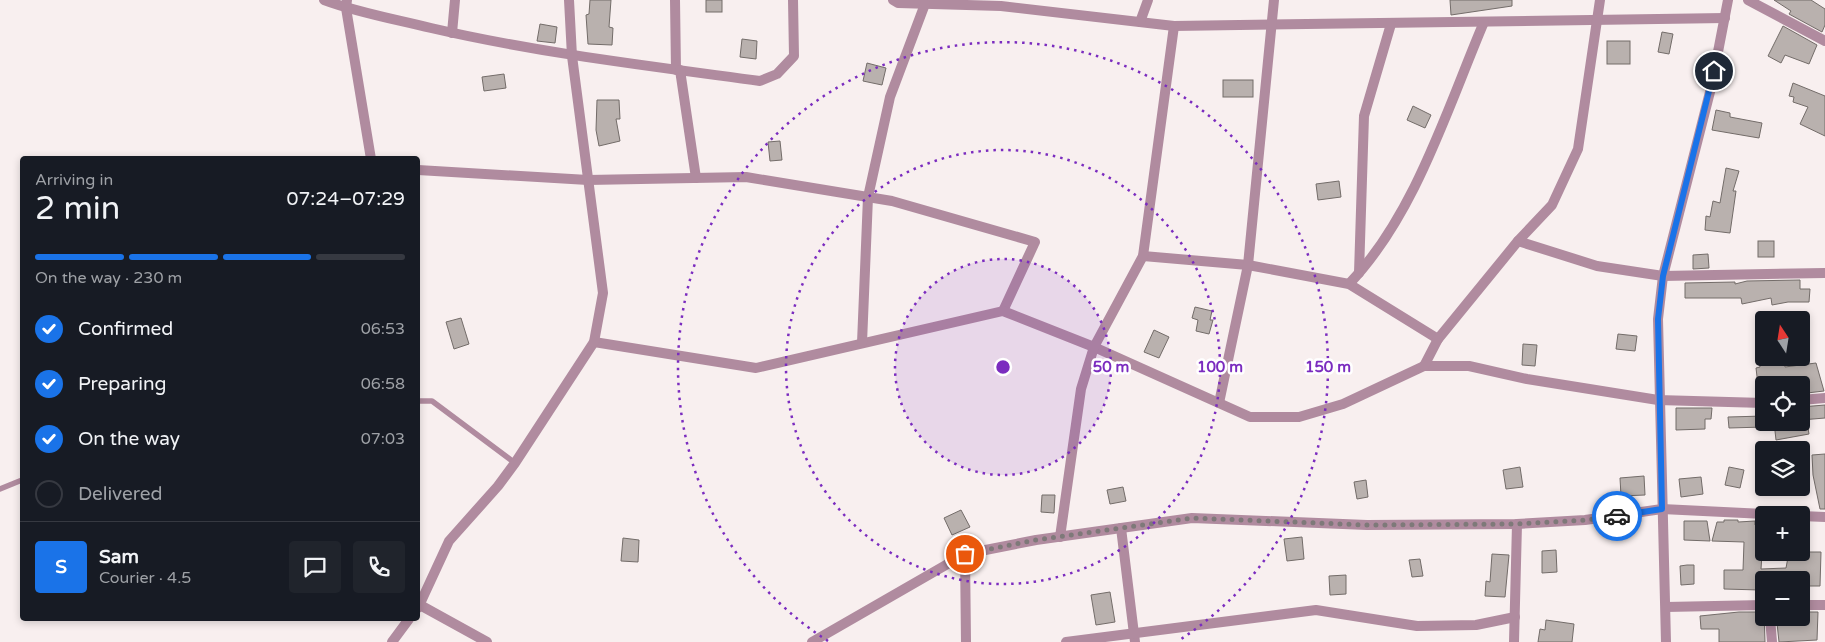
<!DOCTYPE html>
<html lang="en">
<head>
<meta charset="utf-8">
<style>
	:root { --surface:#171b24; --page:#20242c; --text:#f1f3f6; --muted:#9ea1a6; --line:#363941; --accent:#1a73e8 }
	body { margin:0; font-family:"Varela Round",sans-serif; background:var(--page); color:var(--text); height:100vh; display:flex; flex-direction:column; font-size:19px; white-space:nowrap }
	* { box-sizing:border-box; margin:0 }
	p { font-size:16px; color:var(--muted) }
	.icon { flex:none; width:28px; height:28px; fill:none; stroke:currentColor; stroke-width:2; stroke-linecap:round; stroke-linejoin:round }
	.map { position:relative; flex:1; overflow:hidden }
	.details { position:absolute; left:20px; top:156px; width:400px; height:465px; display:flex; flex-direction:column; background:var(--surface); border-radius:5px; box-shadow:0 2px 8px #0003 }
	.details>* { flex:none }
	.needle { width:32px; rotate:348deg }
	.buttons { position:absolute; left:1755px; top:311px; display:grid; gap:10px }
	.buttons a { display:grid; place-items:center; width:55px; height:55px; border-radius:5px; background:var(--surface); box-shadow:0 2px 8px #0003; font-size:25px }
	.pin { position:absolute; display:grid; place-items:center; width:42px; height:42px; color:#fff; margin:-21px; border:2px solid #fff; border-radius:50%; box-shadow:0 1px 5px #0007 }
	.courier { position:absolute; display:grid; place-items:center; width:50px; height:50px; margin:-25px; border:4px solid #1a73e8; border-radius:50%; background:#fff; color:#222; box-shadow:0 1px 6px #0007 }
	.overview em { font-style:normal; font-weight:600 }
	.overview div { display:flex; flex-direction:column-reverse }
	.overview { display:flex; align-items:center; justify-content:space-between; height:85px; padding:0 15px }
	h1 { font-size:32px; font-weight:600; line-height:38px }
	.bar { display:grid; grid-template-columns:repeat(4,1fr); gap:8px 5px; align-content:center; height:60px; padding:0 15px }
	.bar i { height:6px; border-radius:4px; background:var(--line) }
	.bar .on { background:var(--accent) }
	.bar p { grid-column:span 4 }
	.line { display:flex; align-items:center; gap:12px; padding:0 15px; border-top:1px solid var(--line) }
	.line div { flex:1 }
	.round { display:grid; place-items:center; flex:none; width:52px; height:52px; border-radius:5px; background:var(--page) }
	ol { padding:0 15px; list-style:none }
	li { display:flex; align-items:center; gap:15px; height:55px }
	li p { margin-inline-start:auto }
	li .icon { padding:5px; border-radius:50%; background:var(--accent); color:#fff; stroke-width:4 }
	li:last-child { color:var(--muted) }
	li i { width:28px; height:28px; border:2px solid var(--line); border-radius:50% }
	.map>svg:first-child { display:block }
</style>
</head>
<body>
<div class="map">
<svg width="1825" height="642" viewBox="0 0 1825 642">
	<rect width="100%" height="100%" fill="#f8efef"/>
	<!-- building -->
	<g fill="#b9b1ae" stroke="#736c69">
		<polygon points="590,0 611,0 609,27 613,28 612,45 588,44 586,15 589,14"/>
		<rect x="706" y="0" width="16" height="12"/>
		<polygon points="1450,0 1512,0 1512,6 1451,15"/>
		<polygon points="1774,0 1811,0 1825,9 1825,25 1822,32 1789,14 1791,11"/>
		<polygon points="540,24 557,27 555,43 537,41"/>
		<polygon points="1783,26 1817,45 1809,64 1785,55 1781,63 1768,56"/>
		<polygon points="1662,32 1673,34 1669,54 1658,52"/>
		<polygon points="742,39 757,41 756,59 740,57"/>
		<rect x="1607" y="41" width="23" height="23"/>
		<polygon points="867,63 886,68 882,85 863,81"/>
		<polygon points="504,74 506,88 484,91 482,77"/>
		<rect x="1223" y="80" width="30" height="17"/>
		<polygon points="1793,83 1825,96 1825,136 1800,124 1808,107 1793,102 1794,97 1789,96"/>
		<polygon points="597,100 619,100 620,119 616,119 620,141 599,146 596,130"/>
		<polygon points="1413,106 1431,115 1425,128 1407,120"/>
		<polygon points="1716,110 1730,113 1730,117 1762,123 1759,138 1712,130"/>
		<polygon points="780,141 782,160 770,161 768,142"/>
		<polygon points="1726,168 1739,171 1733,191 1736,191 1730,233 1705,230 1706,216 1710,217 1713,201 1720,203"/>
		<polygon points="1339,181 1341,197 1318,200 1316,184"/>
		<rect x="1758" y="241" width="16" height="16"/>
		<polygon points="1708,254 1709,268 1693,269 1693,255"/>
		<polygon points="1800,280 1800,289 1810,289 1809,302 1788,302 1772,305 1771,298 1742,304 1741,298 1685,298 1685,283 1735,282 1735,284 1747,281"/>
		<polygon points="1195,307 1212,311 1210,320 1213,320 1209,334 1196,331 1198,320 1192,318"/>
		<polygon points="461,318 469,344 454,349 446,322"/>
		<polygon points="1154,330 1169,337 1159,358 1144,352"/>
		<polygon points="1618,334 1637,336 1635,351 1616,349"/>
		<polygon points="1523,344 1537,345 1535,366 1522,365"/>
		<polygon points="1759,358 1784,358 1785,367 1816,363 1824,391 1807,393 1803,378 1770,383 1771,385 1758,385 1756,368 1760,367"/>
		<polygon points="1825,405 1825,418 1801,420 1801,407"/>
		<polygon points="1676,408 1712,408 1711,419 1705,419 1705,429 1676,430"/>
		<polygon points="1764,416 1764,427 1729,428 1728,417"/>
		<polygon points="1774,422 1807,422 1809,434 1776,440"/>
		<polygon points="1825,454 1825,509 1820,509 1813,475 1812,455"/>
		<polygon points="1520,467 1523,487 1506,489 1503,470"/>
		<polygon points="1729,467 1744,470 1740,488 1725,485"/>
		<polygon points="1644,476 1645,495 1621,496 1620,478"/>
		<polygon points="1701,477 1703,494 1681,497 1679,479"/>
		<polygon points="1366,480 1368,497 1357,499 1354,482"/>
		<polygon points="1123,487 1126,501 1110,504 1107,490"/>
		<polygon points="1042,495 1055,495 1054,513 1041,512"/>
		<polygon points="961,510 970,527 952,535 944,518"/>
		<polygon points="1724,520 1738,520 1738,522 1755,521 1755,525 1764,524 1761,569 1786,568 1789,552 1821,552 1820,586 1801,586 1801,580 1761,580 1760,590 1724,589 1724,570 1743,570 1744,542 1712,541 1717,522 1724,522"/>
		<polygon points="1684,521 1707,521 1710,541 1684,540"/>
		<polygon points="1302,537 1304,559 1287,561 1284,539"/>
		<polygon points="623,538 639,540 638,562 621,561"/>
		<polygon points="1556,550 1557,572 1542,573 1542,551"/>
		<polygon points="1492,554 1509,555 1505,597 1485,596 1486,581 1490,582"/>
		<polygon points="1420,559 1423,576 1412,577 1409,560"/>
		<polygon points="1687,565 1694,565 1694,584 1681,585 1680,566"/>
		<polygon points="1346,575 1346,594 1330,595 1329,576"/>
		<polygon points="1110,592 1115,622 1096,625 1091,595"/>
		<polygon points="1739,612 1764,612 1765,642 1719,642 1719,629 1701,629 1700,616"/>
		<polygon points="1803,612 1818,612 1817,640 1779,642 1777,623 1793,623 1793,618 1803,618"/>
		<polygon points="1546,620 1574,624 1572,642 1538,642 1540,629 1545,630"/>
	</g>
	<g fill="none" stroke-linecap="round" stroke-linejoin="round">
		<!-- lane -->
		<g stroke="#b08b9f" stroke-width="5.5">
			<polyline points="418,401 432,401 515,463"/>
			<polyline points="0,489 22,480"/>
		</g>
		<!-- street -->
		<g stroke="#b08b9f" stroke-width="10">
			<path d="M324,0C359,13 395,19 431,28C539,53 649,66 760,81L777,74L794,56L793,0"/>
			<polyline points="347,0 346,8 371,159"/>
			<polyline points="675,0 676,70"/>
			<polyline points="893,0 898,3 1001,6 1174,26 1725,18"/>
			<polyline points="1748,0 1825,41"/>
			<polyline points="1140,22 1148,0"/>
			<polyline points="452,33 455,0"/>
			<polyline points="680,70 696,178"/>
			<polyline points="418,170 588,180 746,177 892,201 1035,242 1003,311"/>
			<polyline points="1518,241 1597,266 1663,276 1825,273"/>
			<polyline points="1143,256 1248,265 1349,284 1438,339"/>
			<polyline points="1359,273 1364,116 1391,24"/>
			<path d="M1349,284C1415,215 1447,109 1484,22"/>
			<polyline points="594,342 756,368 1003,311 1094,347 1250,417 1299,417 1343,404 1424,366 1469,366 1527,379 1658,400 1764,403"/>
			<polyline points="862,343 868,197 890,97 925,4"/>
			<polyline points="1424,366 1438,339 1518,241 1552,205 1578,149 1600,0"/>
			<polyline points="1801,400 1825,398"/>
			<polyline points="1219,403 1248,265 1274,0"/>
			<polyline points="1801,516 1825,517"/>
			<polyline points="1121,528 1135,642"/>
			<polyline points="1060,537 1081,389 1094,347 1143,256 1174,26"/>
			<polyline points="965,554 966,642"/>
			<polyline points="420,605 487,642"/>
			<polyline points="1801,605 1825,605"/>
			<polyline points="1666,607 1764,605"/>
			<polyline points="418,608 449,541 498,486 515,463 594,342 603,293 572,56 569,0"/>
			<polyline points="1770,618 1772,642"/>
			<polyline points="392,642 409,619"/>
			<polyline points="812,642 965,554 1036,540 1192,518 1367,525 1517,524 1585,520 1662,509 1785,515"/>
			<polyline points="1066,642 1316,610 1417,626 1476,625 1515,617"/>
			<polyline points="1514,642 1517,524"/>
			<polyline points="1666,642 1658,319 1663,276 1711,88 1728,0"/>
		</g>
	</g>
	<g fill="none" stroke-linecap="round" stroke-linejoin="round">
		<!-- done -->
		<polyline stroke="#7e7979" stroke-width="5" stroke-dasharray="0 9" points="965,554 1036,540 1192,518 1367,525 1517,524 1585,520 1617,516"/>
		<!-- route -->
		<polyline stroke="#1a73e8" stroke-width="6" points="1617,516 1662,509 1658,319 1663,276 1714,71"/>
	</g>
	<!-- distance rings -->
	<circle cx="1003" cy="367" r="108" fill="#7b2cbf" fill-opacity=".12"/>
	<g fill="none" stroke="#7b2cbf" stroke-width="2.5" stroke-dasharray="2.5 5">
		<circle cx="1003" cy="367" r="108"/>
		<circle cx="1003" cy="367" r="217"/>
		<path d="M828 641A325 325 0 1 1 1178 641"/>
	</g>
	<circle cx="1003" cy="367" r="8" fill="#7b2cbf" stroke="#fff" stroke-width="2.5"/>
	<g font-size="15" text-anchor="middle" font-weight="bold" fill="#7b2cbf" stroke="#fff" stroke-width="5" stroke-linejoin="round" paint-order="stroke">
		<text x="1111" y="372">50 m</text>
		<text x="1220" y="372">100 m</text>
		<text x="1328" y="372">150 m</text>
	</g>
</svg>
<div class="buttons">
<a><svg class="needle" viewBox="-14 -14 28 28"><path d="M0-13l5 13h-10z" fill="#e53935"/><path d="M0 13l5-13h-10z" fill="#9ea1a6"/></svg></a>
<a><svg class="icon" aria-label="locate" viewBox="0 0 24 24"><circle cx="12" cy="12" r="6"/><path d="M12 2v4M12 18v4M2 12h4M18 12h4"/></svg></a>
<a><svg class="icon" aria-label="layers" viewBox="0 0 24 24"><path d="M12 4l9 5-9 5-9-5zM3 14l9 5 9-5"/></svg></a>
<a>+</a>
<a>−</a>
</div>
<div class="pin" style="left:965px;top:554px;background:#ea580c"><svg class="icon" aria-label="bag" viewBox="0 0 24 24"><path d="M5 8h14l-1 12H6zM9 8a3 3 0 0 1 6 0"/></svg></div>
<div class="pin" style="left:1714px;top:71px;background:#1f2937"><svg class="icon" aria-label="home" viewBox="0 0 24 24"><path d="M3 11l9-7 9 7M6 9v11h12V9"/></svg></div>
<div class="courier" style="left:1617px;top:516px"><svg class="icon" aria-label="car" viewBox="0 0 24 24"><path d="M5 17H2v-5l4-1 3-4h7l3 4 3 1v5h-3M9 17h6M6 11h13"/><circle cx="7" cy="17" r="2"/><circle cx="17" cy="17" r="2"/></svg></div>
<section class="details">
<div class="overview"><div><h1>2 min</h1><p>Arriving in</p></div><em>07:24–07:29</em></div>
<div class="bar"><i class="on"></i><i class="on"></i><i class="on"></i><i></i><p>On the way · 230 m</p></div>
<ol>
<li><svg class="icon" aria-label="check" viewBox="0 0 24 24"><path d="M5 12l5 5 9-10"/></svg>Confirmed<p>06:53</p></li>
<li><svg class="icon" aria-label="check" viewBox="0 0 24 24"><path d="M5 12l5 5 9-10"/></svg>Preparing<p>06:58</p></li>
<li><svg class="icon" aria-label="check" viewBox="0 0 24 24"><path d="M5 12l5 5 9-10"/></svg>On the way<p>07:03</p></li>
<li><i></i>Delivered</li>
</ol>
<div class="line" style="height:90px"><b class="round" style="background:var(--accent);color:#fff">S</b><div><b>Sam</b><p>Courier · 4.5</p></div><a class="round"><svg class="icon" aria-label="chat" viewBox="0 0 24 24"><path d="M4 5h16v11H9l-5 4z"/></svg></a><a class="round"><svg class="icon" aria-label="phone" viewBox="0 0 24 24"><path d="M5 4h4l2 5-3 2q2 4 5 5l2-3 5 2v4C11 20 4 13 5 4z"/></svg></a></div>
</section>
</div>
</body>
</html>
